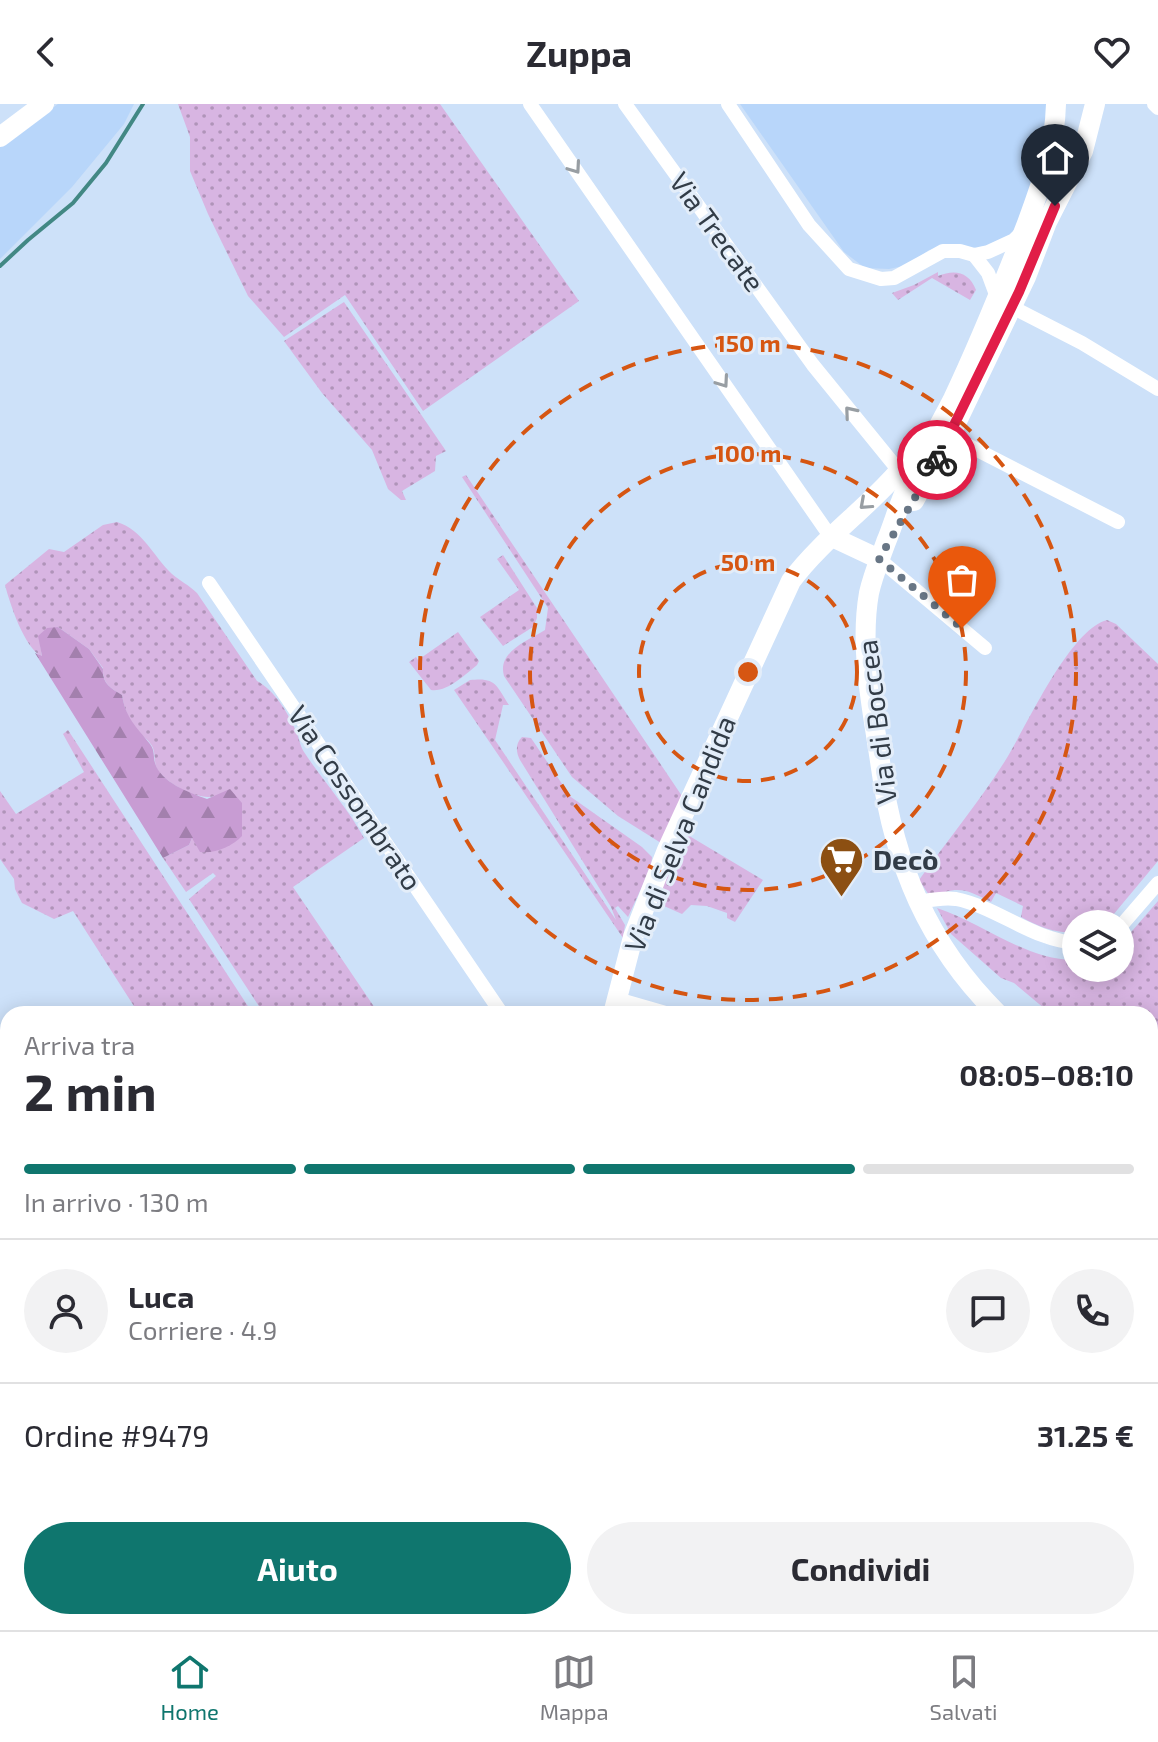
<!DOCTYPE html>
<html lang="it">
<head>
<meta charset="utf-8">
<style>
	:root { --surface:#fff; --page:#f2f2f3; --text:#2b2b33; --muted:#7c7c81; --line:#e1e1e2; --accent:#0f766e }
	body { margin:0; font-family:"Exo 2",sans-serif; background:var(--page); color:var(--text); height:100vh; display:flex; flex-direction:column; font-size:30px; white-space:nowrap }
	* { box-sizing:border-box; margin:0 }
	p { font-size:26px; color:var(--muted) }
	.icon { flex:none; width:44px; height:44px; fill:none; stroke:currentColor; stroke-width:2; stroke-linecap:round; stroke-linejoin:round }
	.map { position:relative; flex:1; overflow:hidden }
	.side { position:absolute; left:0px; top:902px; width:1158px; height:624px; display:flex; flex-direction:column; background:var(--surface); border-radius:24px 24px 0 0; box-shadow:0 4px 20px #0003 }
	.side>* { flex:none }
	.fabs { position:absolute; left:1062px; top:806px; display:grid; gap:16px }
	.fabs a { display:grid; place-items:center; width:72px; height:72px; border-radius:50%; background:var(--surface); box-shadow:0 4px 20px #0003; font-size:40px }
	.pin { position:absolute; display:grid; place-items:center; width:68px; height:68px; color:#fff; margin:-82px -34px; border-radius:50% 50% 50% 0; rotate:-45deg; box-shadow:0 0 8px #0007 }
	.pin .icon { rotate:45deg }
	.courier { position:absolute; display:grid; place-items:center; width:80px; height:80px; margin:-40px; border:6px solid #e11d48; border-radius:50%; background:#fff; color:#222; box-shadow:0 2px 10px #0007 }
	.summary em { font-style:normal; font-weight:700 }
	.summary div { display:flex; flex-direction:column-reverse }
	.summary { display:flex; align-items:center; justify-content:space-between; height:136px; padding:0 24px }
	h1 { font-size:52px; font-weight:700; line-height:60px }
	.bar { display:grid; grid-template-columns:repeat(4,1fr); gap:12px 8px; align-content:center; height:96px; padding:0 24px }
	.bar i { height:10px; border-radius:6px; background:var(--line) }
	.bar .active { background:var(--accent) }
	.bar p { grid-column:span 4 }
	.line { display:flex; align-items:center; gap:20px; padding:0 24px; border-top:2px solid var(--line) }
	.line div { flex:1 }
	.round { display:grid; place-items:center; flex:none; width:84px; height:84px; border-radius:42px; background:var(--page) }
	.primary-button { display:flex; gap:16px; margin-top:auto; padding:16px 24px }
	.primary-button a { flex:1; height:92px; border-radius:48px; background:var(--accent); color:#fff; font-size:32px; font-weight:700; line-height:92px; text-align:center }
	.primary-button a+a { background:var(--page); color:var(--text) }
	header { display:flex; justify-content:space-between; align-items:center; height:104px; padding:0 24px; background:var(--surface); font-size:36px; font-weight:700 }
	.tab-bar { display:flex; justify-content:space-around; align-items:center; height:112px; border-top:2px solid var(--line); background:var(--surface); font-size:22px; color:var(--muted) }
	.tab-bar a { display:grid; justify-items:center; gap:4px }
	.tab-bar .active { color:var(--accent) }
	.map>svg:first-child { display:block }
</style>
</head>
<body>
<header><svg class="icon" aria-label="back" viewBox="0 0 24 24"><path d="M15 5l-7 7 7 7"/></svg>Zuppa<svg class="icon" aria-label="heart" viewBox="0 0 24 24"><path d="M12 20l-8-8c-3-5 5-10 8-4 3-6 11-1 8 4z"/></svg></header>
<div class="map">
<svg width="1158" height="1526" viewBox="0 0 1158 1526">
	<defs>
		<pattern id="grass-dots" width="8" height="8" patternUnits="userSpaceOnUse" patternTransform="scale(2)"><rect width="8" height="8" fill="#d8b5e2"/><path d="M2 2h.1M6 6h.1" fill="none" stroke="#b094b9" stroke-width="1.8" stroke-linecap="round"/></pattern>
		<pattern id="forest-firs" width="22" height="20" patternUnits="userSpaceOnUse" patternTransform="scale(2)"><rect width="22" height="20" fill="#c89cd3"/><path d="M5 1l3.5 6h-7zM16 11l3.5 6h-7z" fill="#a380ad"/></pattern>
	</defs>
	<rect width="100%" height="100%" fill="#cde1f9"/>
	<!-- built -->
	<g fill="#b8d6fa">
		<polygon points="58,0 134,0 124,20 72,83 0,155 0,42"/>
		<polygon points="740,0 1046,0 1044,51 1018,123 1002,138 972,147 947,142 929,146 908,161 889,165 865,164 844,148"/>
	</g>
	<!-- grass -->
	<g fill="url(#grass-dots)">
		<polygon points="178,0 440,0 579,197 423,307 345,191 284,233 248,192 208,110 190,67 190,33"/>
		<path d="M938,168V172C955,165 969,168 976,186L970,196L932,174L898,196L892,189L914,181Z"/>
		<polygon points="344,198 446,347 436,352 435,367 402,387 406,396 401,396 388,385 372,346 322,289 284,237"/>
		<path d="M466,371L684,695L661,739L618,712L572,673L504,572C497,548 527,537 545,526L548,504L462,373Z"/>
		<path d="M117,418C143,426 153,452 172,470C180,477 189,481 197,489L257,577C274,586 287,607 295,625C299,632 299,640 304,648C323,677 347,703 364,734L293,783L379,910H264L189,795L216,772L213,769L186,788L163,754L189,741L192,734L195,735L215,692C199,697 170,681 159,668C153,660 156,652 153,644C150,636 141,632 136,625C128,615 124,603 122,591C110,584 102,579 103,564L89,545L58,523L39,532L42,553C24,543 10,500 5,481L49,445L64,448L103,421Z"/>
		<polygon points="503,451 537,504 537,514 533,523 503,542 480,513 519,486 497,455"/>
		<path d="M1107,516L1116,520L1158,560V757L1108,817L1104,820H1076L1074,829C1053,828 1039,823 1021,813L1023,802L996,789L991,798C966,785 957,781 931,794L919,776C947,737 979,698 1005,657C1026,624 1069,526 1107,516Z"/>
		<path d="M458,528L479,557L477,561C466,570 446,589 431,586L409,558L416,553L418,556Z"/>
		<path d="M470,576C496,573 496,581 509,601H503L495,636L616,816L611,803L520,656C516,648 515,640 522,633L531,634L571,693L642,743L652,753L651,763L628,813L618,802L615,804L625,821L623,834L454,586Z"/>
		<polygon points="68,626 253,910 139,910 73,807 54,815 22,799 15,785 14,775 0,755 0,687 16,710 84,668 63,630"/>
		<polygon points="686,730 763,776 735,818 727,814 727,809 707,802 691,801 682,810 655,798"/>
		<path d="M1158,797V956L1150,953V910H1051L1014,879L1001,874L951,830L937,804C983,819 1027,857 1076,856V864H1120V841Z"/>
	</g>
	<!-- forest -->
	<path fill="url(#forest-firs)" d="M58,523L89,545L103,565C102,579 110,584 122,591C126,615 136,622 150,640C155,647 153,651 155,659C160,678 190,689 207,695L230,685L242,699V732C233,742 215,750 200,748L192,734L189,741L163,754L35,549L42,552L38,532L47,524Z"/>
	<g fill="none" stroke-linecap="round" stroke-linejoin="round">
		<!-- stream -->
		<polyline stroke="#428884" stroke-width="4" points="0,162 28,136 73,99 106,59 143,0"/>
		<!-- street -->
		<g stroke="#fff" stroke-width="14">
			<polyline points="530,0 830,432"/>
			<polyline points="625,0 813,261 900,368"/>
			<polyline points="728,0 809,121 849,165 881,175 894,174 943,147 960,147 974,151 988,148 1014,136 1022,128"/>
			<polyline points="1154,0 1158,4"/>
			<polyline points="974,151 988,169 998,196"/>
			<polyline points="1012,203 1082,239 1158,285"/>
			<polyline points="950,332 1118,418"/>
			<polyline points="879,455 985,544"/>
			<polyline points="209,479 502,910"/>
			<path d="M918,798C930,796 943,793 956,795C997,803 1032,836 1076,839"/>
			<polyline points="1120,823 1158,779"/>
			<polyline points="617,895 669,910"/>
			<polyline points="0,956 8,972"/>
			<polyline points="0,1004 8,999"/>
			<polyline points="1150,1367 1158,1363"/>
			<polyline points="536,1518 540,1526"/>
			<polyline points="1129,1518 1133,1526"/>
			<polyline points="447,1526 460,1518"/>
			<polyline points="861,1526 876,1518"/>
		</g>
		<!-- secondary -->
		<g stroke="#fff" stroke-width="20">
			<polyline points="0,33 44,0"/>
			<polyline points="914,397 950,332 1026,173 1047,118 1083,47 1095,0"/>
			<polyline points="830,432 879,455"/>
			<path d="M613,910L633,833L667,746L791,477C827,429 879,397 914,348"/>
			<path d="M998,910C928,841 894,759 881,664C873,607 859,546 869,489C873,471 880,455 886,438C894,419 899,399 908,381C922,352 938,324 953,295C980,238 1003,181 1026,122C1041,81 1055,44 1056,0"/>
			<polyline points="1150,972 1158,975"/>
			<polyline points="0,1217 8,1216"/>
		</g>
	</g>
	<!-- one-way arrows -->
	<defs><path id="oneway-chevron" d="M-2-3.5L2.5 0L-2 3.5" fill="none" stroke-width="1.6" stroke-linecap="round" stroke-linejoin="round" transform="scale(2)"/></defs>
	<g stroke="#989ea3">
		<use href="#oneway-chevron" transform="translate(575 64) rotate(55)"/>
		<use href="#oneway-chevron" transform="translate(723 278) rotate(55)"/>
		<use href="#oneway-chevron" transform="translate(850 308) rotate(-130)"/>
		<use href="#oneway-chevron" transform="translate(865 400) rotate(138)"/>
	</g>
	<g fill="none" stroke-linecap="round" stroke-linejoin="round">
		<!-- done -->
		<polyline stroke="#687685" stroke-width="8" stroke-dasharray="0 14.4" points="937,356 879,455 962,524"/>
		<!-- route -->
		<polyline stroke="#e11d48" stroke-width="10" points="937,356 1019,188 1055,102"/>
	</g>
	<!-- distance rings -->
	<g fill="none" stroke="#d65612" stroke-width="4" stroke-dasharray="14 10">
		<circle cx="748" cy="568" r="109"/>
		<circle cx="748" cy="568" r="218"/>
		<circle cx="748" cy="568" r="328"/>
	</g>
	<!-- icons -->
	<defs>
		<symbol id="supermarket-pin" viewBox="-11 -11 22 30"><path d="M0 17L-7.5 6A9.5 9.5 0 1 1 7.5 6Z" fill="#8c4f12" stroke="#e3edf9"/><path d="M-6-5.5h2.5l.6 2H6L4.5 2H-2.5L-4.4-4H-6ZM-1.5 3.2a1.3 1.3 0 1 0 .1 0ZM3 3.2a1.3 1.3 0 1 0 .1 0Z" fill="#fff"/></symbol>
	</defs>
	<g fill-rule="evenodd">
		<use href="#supermarket-pin" x="816" y="730" width="51" height="69"/>
	</g>
	<g text-anchor="middle" stroke-width="6" stroke-linejoin="round" paint-order="stroke">
		<!-- street labels -->
		<g font-size="28" fill="#323c47" stroke="#e3edf9">
			<text transform="translate(717 128) rotate(54)" y="10">Via Trecate</text>
			<text transform="translate(877 618) rotate(-97)" y="10">Via di Boccea</text>
			<text transform="translate(355 694) rotate(56)" y="10">Via Cossombrato</text>
			<text transform="translate(680 730) rotate(-68)" y="10">Via di Selva Candida</text>
		</g>
		<!-- poi labels -->
		<g font-size="28" font-weight="bold" fill="#323c47" stroke="#e3edf9" text-anchor="start">
			<text x="873" y="766">Decò</text>
		</g>
	</g>
	<circle cx="748" cy="568" r="12" fill="#d65612" stroke="#e3edf9" stroke-width="4"/>
	<g font-size="24" text-anchor="middle" font-weight="bold" fill="#d65612" stroke="#e3edf9" stroke-width="6" stroke-linejoin="round" paint-order="stroke">
		<text x="748" y="248">150 m</text>
		<text x="748" y="358">100 m</text>
		<text x="748" y="467">50 m</text>
	</g>
</svg>
<div class="fabs">
<a><svg class="icon" aria-label="layers" viewBox="0 0 24 24"><path d="M12 4l9 5-9 5-9-5zM3 14l9 5 9-5"/></svg></a>
</div>
<div class="pin" style="left:962px;top:524px;background:#ea580c"><svg class="icon" aria-label="bag" viewBox="0 0 24 24"><path d="M5 8h14l-1 12H6zM9 8a3 3 0 0 1 6 0"/></svg></div>
<div class="pin" style="left:1055px;top:102px;background:#1f2937"><svg class="icon" aria-label="home" viewBox="0 0 24 24"><path d="M3 11l9-7 9 7M6 9v11h12V9"/></svg></div>
<div class="courier" style="left:937px;top:356px"><svg class="icon" aria-label="bike" viewBox="0 0 24 24"><circle cx="6" cy="16" r="4"/><circle cx="18" cy="16" r="4"/><path d="M6 16l4-8h5l3 8M10 8l3 8H6M13 5h3"/></svg></div>
<section class="side">
<div class="summary"><div><h1>2 min</h1><p>Arriva tra</p></div><em>08:05–08:10</em></div>
<div class="bar"><i class="active"></i><i class="active"></i><i class="active"></i><i></i><p>In arrivo · 130 m</p></div>
<div class="line" style="height:144px"><a class="round"><svg class="icon" aria-label="person" viewBox="0 0 24 24"><circle cx="12" cy="8" r="4"/><path d="M4 21q1-7 8-7t8 7"/></svg></a><div><b>Luca</b><p>Corriere · 4.9</p></div><a class="round"><svg class="icon" aria-label="chat" viewBox="0 0 24 24"><path d="M4 5h16v11H9l-5 4z"/></svg></a><a class="round"><svg class="icon" aria-label="phone" viewBox="0 0 24 24"><path d="M5 4h4l2 5-3 2q2 4 5 5l2-3 5 2v4C11 20 4 13 5 4z"/></svg></a></div>
<div class="line" style="height:104px"><div>Ordine #9479</div><b>31.25 €</b></div>
<div class="primary-button"><a>Aiuto</a><a>Condividi</a></div>
</section>
</div>
<nav class="tab-bar">
<a class="active"><svg class="icon" aria-label="home" viewBox="0 0 24 24"><path d="M3 11l9-7 9 7M6 9v11h12V9"/></svg>Home</a>
<a><svg class="icon" aria-label="map" viewBox="0 0 24 24"><path d="M3 6l6-2 6 2 6-2v14l-6 2-6-2-6 2zM9 4v14M15 6v14"/></svg>Mappa</a>
<a><svg class="icon" aria-label="saved" viewBox="0 0 24 24"><path d="M7 4h10v16l-5-4-5 4z"/></svg>Salvati</a>
</nav>
</body>
</html>
